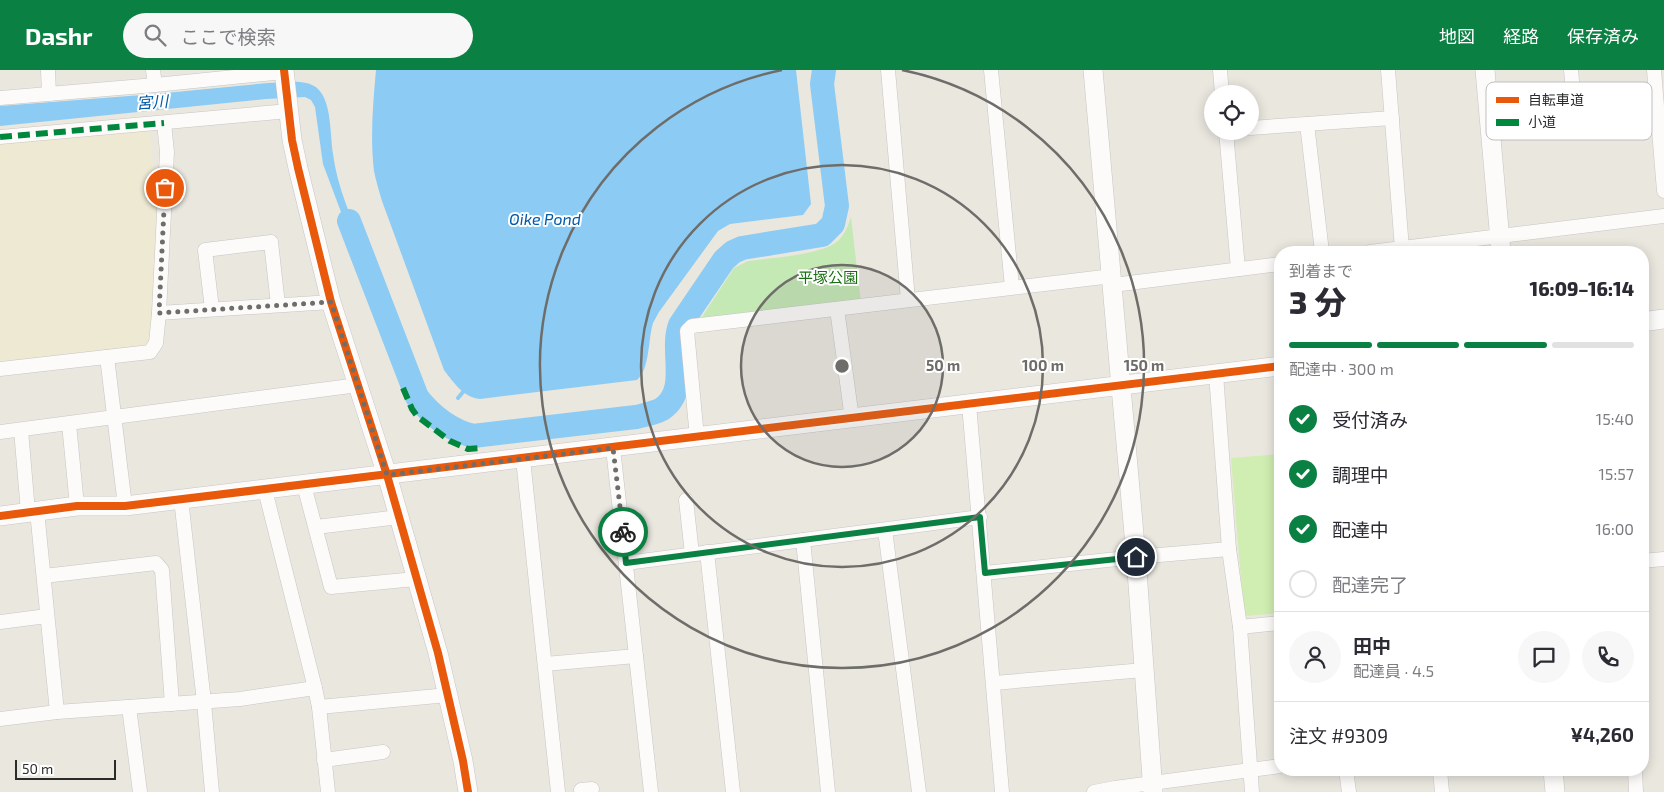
<!DOCTYPE html>
<html lang="ja">
<head>
<meta charset="utf-8">
<style>
	:root { --surface:#fff; --page:#f7f7f7; --text:#2b2b33; --muted:#7c7c81; --line:#e1e1e2; --accent:#0b8043 }
	body { margin:0; font-family:"Exo 2","Noto Sans JP",sans-serif; background:var(--page); color:var(--text); height:100vh; display:flex; flex-direction:column; font-size:19px; white-space:nowrap }
	* { box-sizing:border-box; margin:0 }
	p { font-size:16px; color:var(--muted) }
	.icon { flex:none; width:28px; height:28px; fill:none; stroke:currentColor; stroke-width:2; stroke-linecap:round; stroke-linejoin:round }
	.map { position:relative; flex:1; overflow:hidden }
	.drawer { position:absolute; left:1274px; top:176px; width:375px; height:530px; display:flex; flex-direction:column; background:var(--surface); border-radius:20px; box-shadow:0 2px 12px #0003 }
	.drawer>* { flex:none }
	.fabs { position:absolute; left:1204px; top:15px; display:grid; gap:10px }
	.fabs a { display:grid; place-items:center; width:55px; height:55px; border-radius:50%; background:var(--surface); box-shadow:0 2px 12px #0003; font-size:25px }
	.scale { position:absolute; left:15px; bottom:12px; width:101px; box-sizing:border-box; padding-left:5px; border:2px solid #2b2b2b; border-top:0; font-size:14px; line-height:18px; white-space:nowrap; color:#2b2b2b; -webkit-text-stroke:4px #fff; paint-order:stroke }
	.pin { position:absolute; display:grid; place-items:center; width:42px; height:42px; color:#fff; margin:-21px; border:2px solid #fff; border-radius:50%; box-shadow:0 1px 5px #0007 }
	.courier { position:absolute; display:grid; place-items:center; width:50px; height:50px; margin:-25px; border:4px solid #0b8043; border-radius:50%; background:#fff; color:#222; box-shadow:0 1px 6px #0007 }
	.summary em { font-style:normal; font-weight:800 }
	.summary div { display:flex; flex-direction:column-reverse }
	.summary { display:flex; align-items:center; justify-content:space-between; height:85px; padding:0 15px }
	h1 { font-size:32px; font-weight:800; line-height:38px }
	.bar { display:grid; grid-template-columns:repeat(4,1fr); gap:8px 5px; align-content:center; height:60px; padding:0 15px }
	.bar i { height:6px; border-radius:4px; background:var(--line) }
	.bar .on { background:var(--accent) }
	.bar p { grid-column:span 4 }
	.line { display:flex; align-items:center; gap:12px; padding:0 15px; border-top:1px solid var(--line) }
	.line div { flex:1 }
	.round { display:grid; place-items:center; flex:none; width:52px; height:52px; border-radius:26px; background:var(--page) }
	ol { padding:0 15px; list-style:none }
	li { display:flex; align-items:center; gap:15px; height:55px }
	li p { margin-inline-start:auto }
	li .icon { padding:5px; border-radius:50%; background:var(--accent); color:#fff; stroke-width:4 }
	li:last-child { color:var(--muted) }
	li i { width:28px; height:28px; border:2px solid var(--line); border-radius:50% }
	header { display:flex; align-items:center; gap:30px; box-sizing:border-box; height:70px; padding:0 25px; background:var(--accent); color:#fff }
	header strong { font-size:24px }
	nav { display:flex; gap:28px; margin-inline-start:auto; font-size:18px }
	.search { width:350px; height:45px; background:var(--page); display:flex; align-items:center; gap:12px; box-sizing:border-box; padding:0 18px; border-radius:28px; color:var(--muted); font-size:19px }
	.map>svg:first-child { display:block }
</style>
</head>
<body>
<header>
<strong>Dashr</strong>
<div class="search"><svg class="icon" aria-label="search" viewBox="0 0 24 24"><circle cx="10" cy="10" r="6"/><path d="M15 15l6 6"/></svg>ここで検索</div>
<nav><a>地図</a><a>経路</a><a>保存済み</a></nav>
</header>
<div class="map">
<svg width="1664" height="722" viewBox="0 0 1664 722">
	<rect width="100%" height="100%" fill="#eae7df"/>
	<!-- education -->
	<polygon fill="#eee9d3" points="145,58 150,62 158,144 151,268 146,275 0,292 0,72"/>
	<!-- green -->
	<g fill="#c4e9b5">
		<path d="M851,147L861,233L698,253L734,198L748,191C771,188 822,185 838,171C845,164 848,156 851,147Z"/>
		<polygon points="1280,304 1280,372 1274,305"/>
	</g>
	<!-- pitch -->
	<polygon fill="#d0eeb1" points="1280,384 1280,543 1244,546 1231,388"/>
	<!-- water -->
	<g fill="#8ccbf3">
		<path d="M376,0H796L811,134L803,145L730,154L718,161L659,242C657,246 655,249 653,253C648,269 650,299 637,310L480,329C463,327 454,313 444,300L382,131C379,121 376,111 374,101C370,67 373,34 376,0Z"/>
		<path d="M268,13C282,13 305,8 317,18C332,31 330,65 333,84C337,117 352,149 364,180L356,182L323,94L315,37L311,30L305,27L266,29L0,56V36L155,24Z"/>
	</g>
	<g fill="none" stroke-linecap="round" stroke-linejoin="round">
		<!-- stream -->
		<g stroke="#8ccbf3" stroke-width="4">
			<polyline points="458,328 463,322"/>
			<polyline points="442,350 446,344"/>
		</g>
		<!-- river -->
		<path stroke="#8ccbf3" stroke-width="24" d="M349,151L417,327C431,345 450,360 473,366L636,347C644,345 655,343 662,339C690,320 670,281 680,255L724,190L733,182L742,178L822,165L833,154L837,136L822,14L824,0"/>
		<defs>
			<g id="street">
				<polyline points="48,0 49,24"/>
				<polyline points="153,0 155,15"/>
				<polyline points="888,0 908,230"/>
				<polyline points="991,0 1012,217"/>
				<polyline points="1220,0 1222,24"/>
				<polyline points="1388,0 1402,179"/>
				<polyline points="1571,0 1576,54"/>
				<polyline points="1654,0 1664,121"/>
				<polyline points="0,28 155,15 284,2"/>
				<polyline points="1307,54 1322,182"/>
				<polyline points="1250,58 1392,48"/>
				<polyline points="1226,61 1238,199"/>
				<polyline points="1492,64 1658,44"/>
				<polyline points="0,67 289,41"/>
				<polyline points="1370,182 1664,146"/>
				<polyline points="1113,215 1280,194"/>
				<polyline points="212,239 205,180 271,172 278,235"/>
				<polyline points="837,239 852,349"/>
				<polyline points="159,243 331,232"/>
				<polyline points="107,287 125,436"/>
				<polyline points="0,299 150,282 156,273 159,243 167,82 164,53"/>
				<polyline points="1216,304 1229,479 1240,557 1252,722"/>
				<polyline points="969,334 1002,722"/>
				<polyline points="69,354 77,436"/>
				<polyline points="21,360 28,442"/>
				<polyline points="0,362 358,315"/>
				<polyline points="697,368 687,261 692,256 1112,206"/>
				<polyline points="613,378 651,722"/>
				<polyline points="523,389 558,722"/>
				<polyline points="304,415 331,517 416,509"/>
				<polyline points="265,420 315,618 319,637 328,722"/>
				<polyline points="181,429 204,632 212,722"/>
				<polyline points="686,430 692,484"/>
				<polyline points="37,441 57,642"/>
				<polyline points="316,457 399,447"/>
				<polyline points="885,460 919,722"/>
				<polyline points="803,470 828,722"/>
				<polyline points="707,482 733,722"/>
				<polyline points="1642,491 1664,489"/>
				<polyline points="626,493 980,447"/>
				<polyline points="985,503 1136,487 1229,479"/>
				<polyline points="44,506 156,493 162,500 172,634"/>
				<polyline points="0,552 47,546"/>
				<polyline points="1240,557 1280,553"/>
				<polyline points="545,594 636,586"/>
				<polyline points="994,613 1144,600"/>
				<polyline points="129,637 140,722"/>
				<polyline points="319,637 448,625"/>
				<polyline points="0,649 57,642 240,629 315,618"/>
				<polyline points="324,690 383,682"/>
				<polyline points="1346,700 1349,722"/>
				<polyline points="1440,700 1442,722"/>
				<polyline points="1635,700 1636,722"/>
				<polyline points="582,722 581,720 592,719"/>
				<polyline points="1094,722 1115,718 1280,696"/>
			</g>
			<g id="secondary">
				<polyline points="284,0 292,70 298,98 331,232 387,405 438,583 463,691 468,722"/>
				<polyline points="1093,0 1136,487 1153,722"/>
				<polyline points="1485,0 1501,182"/>
				<polyline points="1642,252 1664,249"/>
				<polyline points="0,446 77,436 125,436 1280,296"/>
				<polyline points="1553,700 1555,722"/>
			</g>
		</defs>
		<!-- street casing -->
		<use href="#street" stroke="#c7c5c5" stroke-width="15"/>
		<!-- secondary casing -->
		<use href="#secondary" stroke="#c7c5c5" stroke-width="20"/>
		<!-- street -->
		<use href="#street" stroke="#fcfbfa" stroke-width="14"/>
		<!-- secondary -->
		<use href="#secondary" stroke="#fcfbfa" stroke-width="19"/>
		<!-- quiet -->
		<g stroke="#00873e" stroke-width="6" stroke-dasharray="12 6" stroke-linecap="butt">
			<polyline points="0,67 164,53"/>
			<polyline points="403,318 412,339 417,346 450,371 468,379 482,378"/>
		</g>
		<defs>
			<g id="cycleway">
				<polyline points="284,0 292,70 298,98 331,232 387,405 438,583 463,691 468,722"/>
				<polyline points="0,446 77,436 125,436 1280,296"/>
			</g>
		</defs>
		<!-- cycleway casing -->
		<use href="#cycleway" stroke="#fff" stroke-width="11"/>
		<!-- cycleway -->
		<use href="#cycleway" stroke="#e8590c" stroke-width="8"/>
	</g>
	<g fill="none" stroke-linecap="round" stroke-linejoin="round">
		<!-- done -->
		<polyline stroke="#6e6d6a" stroke-width="5" stroke-dasharray="0 9" points="165,118 159,243 331,232 387,405 613,378 623,462"/>
		<!-- route -->
		<polyline stroke="#0b8043" stroke-width="6" points="623,462 626,493 980,447 985,503 1136,487"/>
	</g>
	<!-- distance rings -->
	<circle cx="842" cy="296" r="101" fill="#6e6d6a" fill-opacity=".12"/>
	<g fill="none" stroke="#6e6d6a" stroke-width="2.5">
		<circle cx="842" cy="296" r="101"/>
		<circle cx="842" cy="296" r="201"/>
		<path d="M902 0A302 302 0 1 1 782 0"/>
	</g>
	<g text-anchor="middle" stroke-width="4" stroke-linejoin="round" paint-order="stroke">
		<!-- park labels -->
		<g font-size="15" fill="#197012" stroke="#fff">
			<text x="828" y="213">平塚公園</text>
		</g>
		<!-- water labels -->
		<g font-size="16" font-style="italic" fill="#0059a9" stroke="#fff">
			<text transform="translate(152 32) rotate(-4)" y="6">宮川</text>
			<text x="545" y="155">Oike Pond</text>
		</g>
	</g>
	<!-- legend -->
	<rect x="1486" y="12" width="166" height="58" rx="8" fill="#fff" stroke="#bfbfbf" stroke-width="1"/>
	<rect x="1496" y="27" width="23" height="6" fill="#e8590c"/>
	<rect x="1496" y="49" width="23" height="7" fill="#00873e"/>
	<g font-size="14" fill="#2b2b2b">
		<text x="1528" y="35">自転車道</text>
		<text x="1528" y="57">小道</text>
	</g>
	<circle cx="842" cy="296" r="8" fill="#6e6d6a" stroke="#fff" stroke-width="2.5"/>
	<g font-size="15" text-anchor="middle" font-weight="bold" fill="#6e6d6a" stroke="#fff" stroke-width="4" stroke-linejoin="round" paint-order="stroke">
		<text x="943" y="301">50 m</text>
		<text x="1043" y="301">100 m</text>
		<text x="1144" y="301">150 m</text>
	</g>
</svg>
<div class="fabs">
<a><svg class="icon" aria-label="locate" viewBox="0 0 24 24"><circle cx="12" cy="12" r="6"/><path d="M12 2v4M12 18v4M2 12h4M18 12h4"/></svg></a>
</div>
<div class="scale">50 m</div>
<div class="pin" style="left:165px;top:118px;background:#ea580c"><svg class="icon" aria-label="bag" viewBox="0 0 24 24"><path d="M5 8h14l-1 12H6zM9 8a3 3 0 0 1 6 0"/></svg></div>
<div class="pin" style="left:1136px;top:487px;background:#1f2937"><svg class="icon" aria-label="home" viewBox="0 0 24 24"><path d="M3 11l9-7 9 7M6 9v11h12V9"/></svg></div>
<div class="courier" style="left:623px;top:462px"><svg class="icon" aria-label="bike" viewBox="0 0 24 24"><circle cx="6" cy="16" r="4"/><circle cx="18" cy="16" r="4"/><path d="M6 16l4-8h5l3 8M10 8l3 8H6M13 5h3"/></svg></div>
<section class="drawer">
<div class="summary"><div><h1>3 分</h1><p>到着まで</p></div><em>16:09–16:14</em></div>
<div class="bar"><i class="on"></i><i class="on"></i><i class="on"></i><i></i><p>配達中 · 300 m</p></div>
<ol>
<li><svg class="icon" aria-label="check" viewBox="0 0 24 24"><path d="M5 12l5 5 9-10"/></svg>受付済み<p>15:40</p></li>
<li><svg class="icon" aria-label="check" viewBox="0 0 24 24"><path d="M5 12l5 5 9-10"/></svg>調理中<p>15:57</p></li>
<li><svg class="icon" aria-label="check" viewBox="0 0 24 24"><path d="M5 12l5 5 9-10"/></svg>配達中<p>16:00</p></li>
<li><i></i>配達完了</li>
</ol>
<div class="line" style="height:90px"><a class="round"><svg class="icon" aria-label="person" viewBox="0 0 24 24"><circle cx="12" cy="8" r="4"/><path d="M4 21q1-7 8-7t8 7"/></svg></a><div><b>田中</b><p>配達員 · 4.5</p></div><a class="round"><svg class="icon" aria-label="chat" viewBox="0 0 24 24"><path d="M4 5h16v11H9l-5 4z"/></svg></a><a class="round"><svg class="icon" aria-label="phone" viewBox="0 0 24 24"><path d="M5 4h4l2 5-3 2q2 4 5 5l2-3 5 2v4C11 20 4 13 5 4z"/></svg></a></div>
<div class="line" style="height:65px"><div>注文 #9309</div><b>¥4,260</b></div>
</section>
</div>
</body>
</html>
